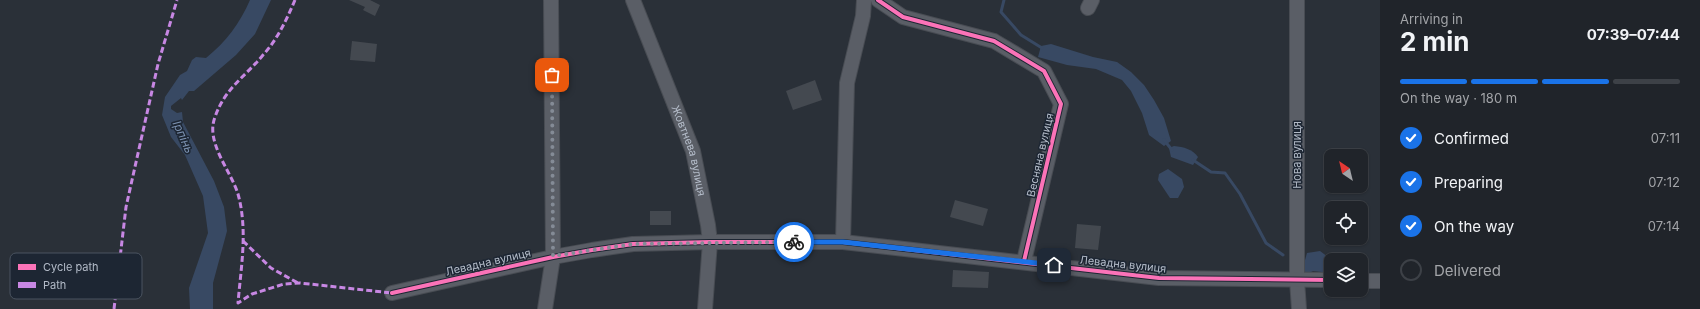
<!DOCTYPE html>
<html lang="en">
<head>
<meta charset="utf-8">
<style>
	:root { --surface:#20242a; --page:#282c32; --text:#f1f3f6; --muted:#a2a4a8; --line:#3d4147; --accent:#1a73e8 }
	body { margin:0; font-family:Inter,sans-serif; background:var(--page); color:var(--text); height:100vh; display:flex; flex-direction:column; font-size:15px; white-space:nowrap }
	* { box-sizing:border-box; margin:0 }
	p { font-size:13px; color:var(--muted) }
	.icon { flex:none; width:22px; height:22px; fill:none; stroke:currentColor; stroke-width:2; stroke-linecap:round; stroke-linejoin:round }
	.map { position:relative; flex:1; overflow:hidden }
	.details { display:flex; flex-direction:column; background:var(--surface); width:320px }
	.details>* { flex:none }
	.needle { width:26px; rotate:325deg }
	.controls { position:absolute; left:1324px; top:149px; display:grid; gap:8px }
	.controls a { display:grid; place-items:center; width:44px; height:44px; border-radius:8px; background:var(--surface); box-shadow:0 1px 3px #0004,0 0 0 1px var(--line); font-size:20px }
	.pin { position:absolute; display:grid; place-items:center; width:34px; height:34px; color:#fff; margin:-17px; border-radius:8px; box-shadow:0 2px 6px #0006 }
	.courier { position:absolute; display:grid; place-items:center; width:40px; height:40px; margin:-20px; border:3px solid #1a73e8; border-radius:50%; background:#fff; color:#222; box-shadow:0 1px 5px #0007 }
	.headline em { font-style:normal; font-weight:700 }
	.headline div { display:flex; flex-direction:column-reverse }
	.headline { display:flex; align-items:center; justify-content:space-between; height:68px; padding:0 20px }
	h1 { font-size:26px; font-weight:700; line-height:30px }
	.bar { display:grid; grid-template-columns:repeat(4,1fr); gap:6px 4px; align-content:center; height:48px; padding:0 20px }
	.bar i { height:5px; border-radius:3px; background:var(--line) }
	.bar .active { background:var(--accent) }
	.bar p { grid-column:span 4 }
	ol { padding:0 20px; list-style:none }
	li { display:flex; align-items:center; gap:12px; height:44px }
	li p { margin-inline-start:auto }
	li .icon { padding:4px; border-radius:50%; background:var(--accent); color:#fff; stroke-width:4 }
	li:last-child { color:var(--muted) }
	li i { width:22px; height:22px; border:2px solid var(--line); border-radius:50% }
	main { display:flex; flex:1; min-height:0 }
	.map>svg:first-child { display:block }
</style>
</head>
<body>
<main>
<div class="map">
<svg width="1380" height="309" viewBox="0 0 1380 309">
	<rect width="100%" height="100%" fill="#2a3038"/>
	<!-- water -->
	<g fill="#384963">
		<path d="M250,0H271L255,34L236,55L194,91H189L182,100L181,98L171,106V109L177,113L182,112L183,122L214,181L224,207L227,231L213,283V309H190L189,288L208,233L203,196L185,155L171,137L162,115L165,97L180,75L187,71L192,60L196,57L206,58C226,42 240,23 250,0Z"/>
		<polygon points="1051,44 1093,57 1117,62 1131,72 1144,85 1154,100 1164,118 1171,141 1164,146 1149,135 1142,113 1131,91 1122,80 1096,69 1067,65 1038,57 1041,46"/>
		<path d="M1174,146C1184,147 1192,149 1198,157L1193,165L1171,157L1169,148Z"/>
		<polygon points="1168,169 1182,179 1184,187 1178,198 1170,198 1158,180 1159,174"/>
		<polygon points="1320,251 1328,257 1330,273 1313,271 1309,273 1302,271 1307,253"/>
	</g>
	<g fill="none" stroke-linecap="round" stroke-linejoin="round">
		<!-- stream -->
		<g stroke="#384963" stroke-width="3">
			<polyline points="1004,0 1001,12 1021,35 1042,48"/>
			<polyline points="1164,140 1172,150"/>
			<polyline points="1193,160 1211,172 1225,173 1240,194 1266,243 1283,255"/>
		</g>
	</g>
	<!-- building -->
	<g fill="#444950">
		<polygon points="349,0 370,0 380,5 375,16 363,10 365,7"/>
		<polygon points="352,41 377,44 375,62 350,60"/>
		<polygon points="815,80 822,100 793,110 786,91"/>
		<polygon points="955,200 988,209 983,226 950,217"/>
		<rect x="650" y="211" width="21" height="14"/>
		<polygon points="1077,224 1101,226 1098,250 1075,248"/>
		<polygon points="953,270 989,272 988,288 952,287"/>
	</g>
	<g fill="none" stroke-linecap="round" stroke-linejoin="round">
		<defs>
			<g id="minor">
				<path id="s1" d="M633,0L693,151L708,225L710,242L705,309"/>
				<polyline points="878,0 903,17 994,41 1044,71 1061,104 1024,261"/>
				<polyline points="1297,0 1297,280 1299,309"/>
				<polyline points="1088,8 1092,0"/>
				<polyline points="843,242 847,83 863,16 864,0"/>
				<polyline points="1361,281 1380,281"/>
				<polyline points="392,293 553,257 592,250 633,244 710,242 843,242 1159,278 1331,280"/>
				<polyline points="545,309 553,257 551,0"/>
			</g>
		</defs>
		<!-- minor casing -->
		<use href="#minor" stroke="#484c53" stroke-width="16"/>
		<!-- minor -->
		<use href="#minor" stroke="#5a5e66" stroke-width="14"/>
		<!-- quiet -->
		<g stroke="#c787e3" stroke-width="3" stroke-dasharray="6 3" stroke-linecap="butt">
			<path d="M295,0C287,19 277,40 263,55C245,77 225,88 215,117C205,142 231,171 238,194C248,230 241,267 238,303L252,294L284,284L300,283L392,293"/>
			<polyline points="243,241 271,268 298,283"/>
			<polyline points="114,309 126,207 158,64 177,0"/>
		</g>
		<defs>
			<g id="cycleway">
				<polyline points="878,0 903,17 994,41 1044,71 1061,104 1024,261"/>
				<polyline points="392,293 553,257 592,250 633,244 710,242 843,242 1159,278 1331,280"/>
			</g>
		</defs>
		<!-- cycleway casing -->
		<use href="#cycleway" stroke="#1d2633" stroke-width="6"/>
		<!-- cycleway -->
		<use href="#cycleway" stroke="#fb73b8" stroke-width="4"/>
	</g>
	<g fill="none" stroke-linecap="round" stroke-linejoin="round">
		<!-- done -->
		<polyline stroke="#848b96" stroke-width="4" stroke-dasharray="0 7.2" points="552,75 553,256 633,244 794,242"/>
		<!-- route -->
		<polyline stroke="#1a73e8" stroke-width="5" points="794,242 843,242 1054,265"/>
	</g>
	<g text-anchor="middle" stroke-width="3" stroke-linejoin="round" paint-order="stroke">
		<!-- street labels -->
		<g font-size="11" fill="#b4bcc9" stroke="#1d2633">
			<text dy="4" stroke="none"><textPath href="#s1" startOffset="161">Жовтнева вулиця</textPath></text>
			<text transform="translate(1040 155) rotate(-77)" y="4">Весняна вулиця</text>
			<text transform="translate(1297 155) rotate(-90)" y="4">Нова вулиця</text>
			<text transform="translate(488 262) rotate(-13)" y="4">Левадна вулиця</text>
			<text transform="translate(1123 264) rotate(6)" y="4">Левадна вулиця</text>
		</g>
		<!-- water labels -->
		<g font-size="12" font-style="italic" fill="#7c92b1" stroke="#1d2633">
			<text transform="translate(183 137) rotate(66)" y="4">Ірпінь</text>
		</g>
	</g>
	<!-- legend -->
	<rect x="10" y="253" width="132" height="46" rx="6" fill="#1d2633" stroke="#4a5360" stroke-width="1"/>
	<rect x="18" y="264" width="18" height="6" fill="#fb73b8"/>
	<rect x="18" y="282" width="18" height="6" fill="#c787e3"/>
	<g font-size="11" fill="#b4bcc9">
		<text x="43" y="271">Cycle path</text>
		<text x="43" y="289">Path</text>
	</g>
</svg>
<div class="controls">
<a><svg class="needle" viewBox="-14 -14 28 28"><path d="M0-13l5 13h-10z" fill="#e53935"/><path d="M0 13l5-13h-10z" fill="#a2a4a8"/></svg></a>
<a><svg class="icon" aria-label="locate" viewBox="0 0 24 24"><circle cx="12" cy="12" r="6"/><path d="M12 2v4M12 18v4M2 12h4M18 12h4"/></svg></a>
<a><svg class="icon" aria-label="layers" viewBox="0 0 24 24"><path d="M12 4l9 5-9 5-9-5zM3 14l9 5 9-5"/></svg></a>
</div>
<div class="pin" style="left:552px;top:75px;background:#ea580c"><svg class="icon" aria-label="bag" viewBox="0 0 24 24"><path d="M5 8h14l-1 12H6zM9 8a3 3 0 0 1 6 0"/></svg></div>
<div class="pin" style="left:1054px;top:265px;background:#1f2937"><svg class="icon" aria-label="home" viewBox="0 0 24 24"><path d="M3 11l9-7 9 7M6 9v11h12V9"/></svg></div>
<div class="courier" style="left:794px;top:242px"><svg class="icon" aria-label="bike" viewBox="0 0 24 24"><circle cx="6" cy="16" r="4"/><circle cx="18" cy="16" r="4"/><path d="M6 16l4-8h5l3 8M10 8l3 8H6M13 5h3"/></svg></div>
</div>
<section class="details">
<div class="headline"><div><h1>2 min</h1><p>Arriving in</p></div><em>07:39–07:44</em></div>
<div class="bar"><i class="active"></i><i class="active"></i><i class="active"></i><i></i><p>On the way · 180 m</p></div>
<ol>
<li><svg class="icon" aria-label="check" viewBox="0 0 24 24"><path d="M5 12l5 5 9-10"/></svg>Confirmed<p>07:11</p></li>
<li><svg class="icon" aria-label="check" viewBox="0 0 24 24"><path d="M5 12l5 5 9-10"/></svg>Preparing<p>07:12</p></li>
<li><svg class="icon" aria-label="check" viewBox="0 0 24 24"><path d="M5 12l5 5 9-10"/></svg>On the way<p>07:14</p></li>
<li><i></i>Delivered</li>
</ol>
</section>
</main>
</body>
</html>
